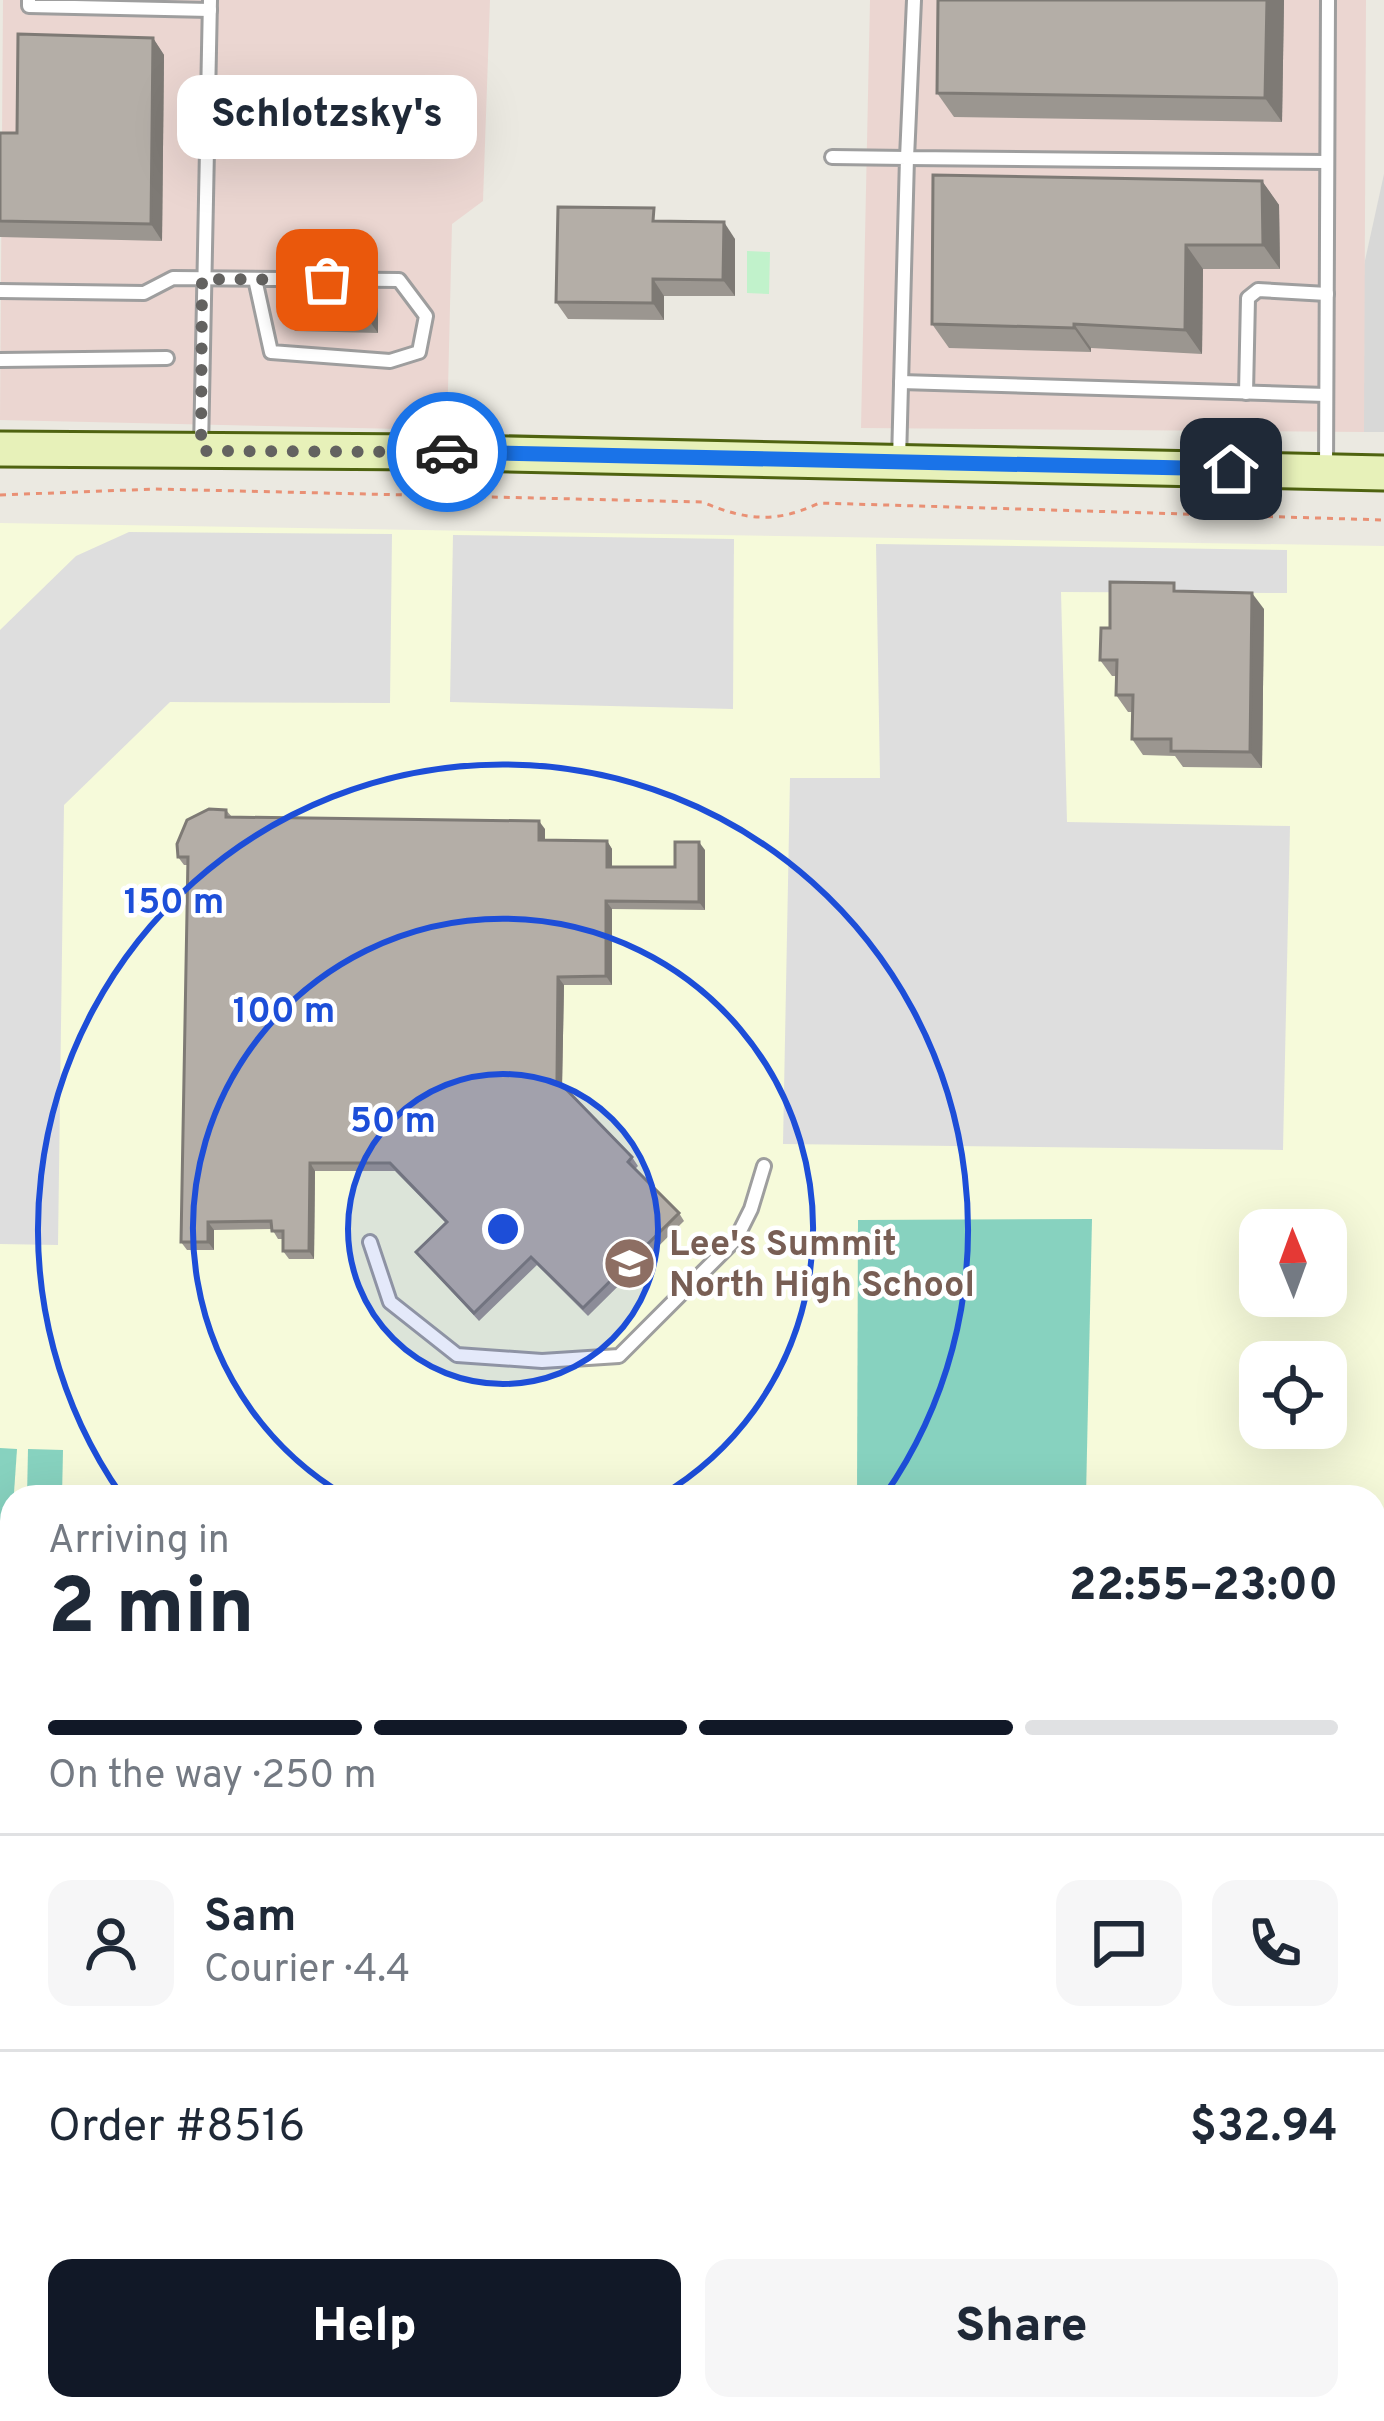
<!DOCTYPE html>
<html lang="en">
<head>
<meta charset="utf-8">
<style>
	:root { --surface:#fff; --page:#f6f6f7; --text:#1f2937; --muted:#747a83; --line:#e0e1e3; --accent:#111827 }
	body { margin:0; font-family:Overpass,sans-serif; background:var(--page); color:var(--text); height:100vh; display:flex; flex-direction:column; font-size:45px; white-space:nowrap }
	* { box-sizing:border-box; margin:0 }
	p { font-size:39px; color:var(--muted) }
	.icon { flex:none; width:66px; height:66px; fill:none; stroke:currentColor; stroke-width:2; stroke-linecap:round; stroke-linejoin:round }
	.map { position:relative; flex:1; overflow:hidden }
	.drawer { position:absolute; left:0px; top:1485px; width:1386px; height:936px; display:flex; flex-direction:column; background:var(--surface); border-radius:36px 36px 0 0; box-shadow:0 12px 48px #0002 }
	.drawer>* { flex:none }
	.needle { width:78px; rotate:359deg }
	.buttons { position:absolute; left:1239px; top:1209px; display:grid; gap:24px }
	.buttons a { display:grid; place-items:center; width:108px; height:108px; border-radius:24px; background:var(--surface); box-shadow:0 12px 48px #0002; font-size:60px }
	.pin { position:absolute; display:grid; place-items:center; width:102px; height:102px; color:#fff; margin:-51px; border-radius:24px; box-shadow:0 6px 18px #0006 }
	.courier { position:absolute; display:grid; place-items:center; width:120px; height:120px; margin:-60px; border:9px solid #1a73e8; border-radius:50%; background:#fff; color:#222; box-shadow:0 3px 15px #0007 }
	.bubble { position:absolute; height:84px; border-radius:24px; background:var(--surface); box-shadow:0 12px 48px #0002; font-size:39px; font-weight:800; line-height:84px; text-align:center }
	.headline em { font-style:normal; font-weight:800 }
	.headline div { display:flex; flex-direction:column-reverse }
	.headline { display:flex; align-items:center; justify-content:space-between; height:204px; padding:0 48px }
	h1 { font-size:78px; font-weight:800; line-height:90px }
	.bar { display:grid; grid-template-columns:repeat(4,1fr); gap:18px 12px; align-content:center; height:144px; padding:0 48px }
	.bar i { height:15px; border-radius:9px; background:var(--line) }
	.bar .on { background:var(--accent) }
	.bar p { grid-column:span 4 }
	.line { display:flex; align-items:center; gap:30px; padding:0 48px; border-top:3px solid var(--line) }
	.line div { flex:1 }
	.round { display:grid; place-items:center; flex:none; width:126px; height:126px; border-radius:24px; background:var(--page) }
	.button { display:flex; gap:24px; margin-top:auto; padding:24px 48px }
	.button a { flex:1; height:138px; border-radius:24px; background:var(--accent); color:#fff; font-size:48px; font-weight:800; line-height:138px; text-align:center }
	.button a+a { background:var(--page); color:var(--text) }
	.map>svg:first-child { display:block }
</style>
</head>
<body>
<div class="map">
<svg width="1384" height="2421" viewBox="0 0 1384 2421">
	<rect width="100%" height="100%" fill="#ebe9e1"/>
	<!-- residential -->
	<polygon fill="#d8d8d7" points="1384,174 1384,432 1364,432 1364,265"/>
	<!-- commercial -->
	<g fill="#ebd6d1">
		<polygon points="3,0 490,0 483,201 452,224 447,430 0,420"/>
		<polygon points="870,0 1366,0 1364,432 861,428"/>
	</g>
	<!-- education -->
	<path fill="#f6fada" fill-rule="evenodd" d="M0,523L1384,546V1968H1374V1497H12V1929H0ZM1260,1230H1326V1296H1260ZM1260,1362H1326V1428H1260Z"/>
	<!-- forest -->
	<rect fill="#a1c69a" x="1374" y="1968" width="10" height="394"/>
	<!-- park -->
	<g fill="#c1f2cb">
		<polygon points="747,251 770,252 769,294 747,293"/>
		<rect x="0" y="1929" width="12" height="400"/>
	</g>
	<!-- pitch -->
	<g fill="#87d2bf">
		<polygon points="1092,1219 1086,1497 857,1497 858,1220"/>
		<polygon points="0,1448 17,1449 12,1522 0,1522"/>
		<polygon points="28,1449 63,1450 62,1497 27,1497"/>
		<rect x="0" y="1563" width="12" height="74"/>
		<polygon points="0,1676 12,1676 12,1750 0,1749"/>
		<rect x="0" y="1972" width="12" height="85"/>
		<polygon points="6,2108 12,2110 12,2227 0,2220 0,2113"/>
	</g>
	<!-- parking -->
	<g fill="#dedede">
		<polygon points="129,532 392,534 390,703 170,702 64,805 58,1245 0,1244 0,630 76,556"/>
		<polygon points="453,535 734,539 733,709 450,702"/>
		<polygon points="876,544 1287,550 1287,593 1061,592 1067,822 1290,826 1283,1150 783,1144 790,778 880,778"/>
	</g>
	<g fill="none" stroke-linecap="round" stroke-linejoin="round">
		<defs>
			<g id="lane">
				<polyline points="29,0 29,6 210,10"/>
				<polyline points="914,0 907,158 1327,162"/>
				<polyline points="832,157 907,158 899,460"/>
				<polyline points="0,291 144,293 173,278 399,280 426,316 419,352 390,361 271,352 255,279"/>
				<polyline points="0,360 167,358"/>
				<polyline points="901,382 1326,395"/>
				<polyline points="1246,393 1248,298 1258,290 1327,294"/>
				<polyline points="201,449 210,0"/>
				<polyline points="1326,470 1328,0"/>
				<polyline points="370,1242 390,1302 457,1355 542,1361 619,1356 736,1239 751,1209 764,1166"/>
			</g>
			<polyline id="street" points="914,2421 914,2409"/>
			<g id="secondary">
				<polyline points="0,449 422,452 1384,473"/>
				<polyline points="0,2365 12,2365"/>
				<polyline points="1374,2393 1384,2393"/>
				<polyline points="0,2407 12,2407"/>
				<polyline points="132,2409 849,2421"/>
			</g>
		</defs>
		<!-- lane casing -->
		<use href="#lane" stroke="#9e9e9e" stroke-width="18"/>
		<!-- street casing -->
		<use href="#street" stroke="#9e9e9e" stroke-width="30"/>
		<!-- secondary casing -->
		<use href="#secondary" stroke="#4f6310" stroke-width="39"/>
		<!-- path -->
		<g stroke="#e99074" stroke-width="3" stroke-dasharray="6 6" stroke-linecap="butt">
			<path d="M0,495L155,489L702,502C745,520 776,524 819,503L1384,520"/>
			<polyline points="0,2069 12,2069"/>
		</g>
		<!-- lane -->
		<use href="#lane" stroke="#fff" stroke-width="12"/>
		<!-- street -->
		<use href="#street" stroke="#fff" stroke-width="24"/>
		<!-- secondary -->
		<use href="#secondary" stroke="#e7f1b9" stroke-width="33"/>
	</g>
	<!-- wall -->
	<g fill="#9b9690">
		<polygon points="1284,0 1282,122 954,117 937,93"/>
		<polygon points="153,38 164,55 162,241 0,237 0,133 17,133"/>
		<polygon points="1262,181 1279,205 1280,269 1203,269 1202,354 1091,348 1091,352 949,348 932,324"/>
		<polygon points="663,221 735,239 735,296 664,296 664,320 568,319 556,302"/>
		<polygon points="378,299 378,333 295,331 284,315"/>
		<polygon points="1180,592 1264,609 1262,768 1183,767 1175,756 1143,755 1132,739 1132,712 1128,712 1116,695 1116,676 1112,676 1100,660 1110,628"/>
		<polygon points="226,810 232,817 545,829 545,840 607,841 612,849 612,867 675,867 705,850 705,910 612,909 612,985 564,985 562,1086 632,1157 638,1166 635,1169 679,1213 684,1221 588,1316 537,1265 479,1321 416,1252 446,1223 395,1171 315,1171 314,1259 289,1259 283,1251 283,1239 278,1239 272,1229 214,1230 214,1250 187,1250 181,1242 188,865 184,865 178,857"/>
	</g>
	<!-- shaded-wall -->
	<g fill="#7e7a75">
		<polygon points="1267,0 1284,0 1282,122 1265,98"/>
		<polygon points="153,38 164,55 162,241 151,224"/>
		<polygon points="1262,181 1279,205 1280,269 1263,245"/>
		<polygon points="724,222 735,239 735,296 723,280"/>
		<polygon points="1186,245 1203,269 1202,354 1185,330"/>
		<polygon points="653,279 664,296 664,320 653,303"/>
		<polygon points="367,283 378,299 378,333 366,316"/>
		<polygon points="1074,324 1091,348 1091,352 1074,328"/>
		<polygon points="1252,593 1264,609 1262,768 1250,752"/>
		<polygon points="539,821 545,829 545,849 539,840"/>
		<polygon points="607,841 612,849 612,876 607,867"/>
		<polygon points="699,842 705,850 705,910 699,902"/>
		<polygon points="606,901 612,909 612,985 606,976"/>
		<polygon points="558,977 564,985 562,1088 557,1080"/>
		<polygon points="310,1163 315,1171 314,1259 309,1251"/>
		<polygon points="208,1222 214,1230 214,1250 208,1242"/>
	</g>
	<!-- building -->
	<g fill="#b4aea7" stroke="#7e7a75" stroke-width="3">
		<polygon points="938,0 1267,0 1265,98 937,93"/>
		<polygon points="18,34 153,38 151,224 0,221 0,133 17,133"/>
		<polygon points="933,175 1262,181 1263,245 1186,245 1185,330 1074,324 1074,328 932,324"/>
		<polygon points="558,207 654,208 653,221 724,222 723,280 653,279 653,303 556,302"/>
		<polygon points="285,280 367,283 366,316 284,315"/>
		<polygon points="1110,582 1174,583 1174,591 1252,593 1250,752 1171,751 1171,739 1132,739 1133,695 1116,695 1117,660 1100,660 1101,628 1110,628"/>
		<polygon points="209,809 226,810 226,817 539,821 539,840 607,841 607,867 675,867 675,842 699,842 699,902 606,901 606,976 558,977 557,1080 632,1157 628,1162 679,1213 583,1308 531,1257 474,1313 416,1252 447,1222 390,1163 310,1163 309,1251 283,1251 283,1231 272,1231 271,1221 208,1222 208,1242 181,1242 188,857 178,857 177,844 187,820"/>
	</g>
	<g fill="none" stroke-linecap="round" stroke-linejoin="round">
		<!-- done -->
		<polyline stroke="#636260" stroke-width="12" stroke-dasharray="0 21.6" points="327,280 202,279 201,451 447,452"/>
		<!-- route -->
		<polyline stroke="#1a73e8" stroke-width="15" points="447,452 1231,469"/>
	</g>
	<!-- distance rings -->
	<circle cx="503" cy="1229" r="155" fill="#1d4ed8" fill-opacity=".12"/>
	<g fill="none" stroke="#1d4ed8" stroke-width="6">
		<circle cx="503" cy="1229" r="155"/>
		<path d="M346 1496A310 310 0 1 1 660 1496"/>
		<path d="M122 1496A465 465 0 1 1 884 1496"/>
	</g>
	<!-- icons -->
	<defs>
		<symbol id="school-disc" viewBox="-11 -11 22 22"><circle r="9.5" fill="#8d6e63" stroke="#fff"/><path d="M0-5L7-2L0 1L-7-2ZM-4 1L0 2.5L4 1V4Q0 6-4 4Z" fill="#fff"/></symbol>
	</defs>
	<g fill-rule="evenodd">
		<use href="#school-disc" x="600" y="1234" width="59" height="59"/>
	</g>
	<g text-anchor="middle" stroke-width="9" stroke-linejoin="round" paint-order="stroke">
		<!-- education labels -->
		<g font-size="36" font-weight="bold" fill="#785e54" stroke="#fff" text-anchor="start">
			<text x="669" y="1255">Lee's Summit<tspan x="669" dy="41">North High School</tspan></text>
		</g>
	</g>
	<circle cx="503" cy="1229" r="18" fill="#1d4ed8" stroke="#fff" stroke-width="6"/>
	<g font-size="36" text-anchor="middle" font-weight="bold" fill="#1d4ed8" stroke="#fff" stroke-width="9" stroke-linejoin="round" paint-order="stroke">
		<text x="174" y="913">150 m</text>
		<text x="284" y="1022">100 m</text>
		<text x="393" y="1132">50 m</text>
	</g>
</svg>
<div class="buttons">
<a><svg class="needle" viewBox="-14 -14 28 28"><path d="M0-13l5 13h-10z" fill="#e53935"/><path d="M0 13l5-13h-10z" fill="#747a83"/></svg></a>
<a><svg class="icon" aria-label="locate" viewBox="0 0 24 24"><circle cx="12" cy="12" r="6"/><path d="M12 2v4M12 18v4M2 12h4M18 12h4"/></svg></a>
</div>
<div class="pin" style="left:327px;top:280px;background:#ea580c"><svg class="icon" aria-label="bag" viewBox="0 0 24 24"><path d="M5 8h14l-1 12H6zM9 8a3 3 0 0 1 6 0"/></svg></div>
<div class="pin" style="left:1231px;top:469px;background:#1f2937"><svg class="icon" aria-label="home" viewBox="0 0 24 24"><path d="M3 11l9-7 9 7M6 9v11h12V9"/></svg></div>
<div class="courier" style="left:447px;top:452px"><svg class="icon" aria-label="car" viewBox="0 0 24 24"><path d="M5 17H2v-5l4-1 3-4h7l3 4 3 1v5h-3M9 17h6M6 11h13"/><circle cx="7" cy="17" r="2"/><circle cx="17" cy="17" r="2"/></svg></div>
<div class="bubble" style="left:177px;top:75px;width:300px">Schlotzsky's</div>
<section class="drawer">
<div class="headline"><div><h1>2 min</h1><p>Arriving in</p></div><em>22:55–23:00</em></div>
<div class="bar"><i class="on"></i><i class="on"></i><i class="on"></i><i></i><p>On the way · 250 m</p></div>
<div class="line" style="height:216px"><a class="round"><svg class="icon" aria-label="person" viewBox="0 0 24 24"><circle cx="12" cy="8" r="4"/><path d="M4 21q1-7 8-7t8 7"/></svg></a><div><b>Sam</b><p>Courier · 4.4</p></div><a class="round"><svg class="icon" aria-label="chat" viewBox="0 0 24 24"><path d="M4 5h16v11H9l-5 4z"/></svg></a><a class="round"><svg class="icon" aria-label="phone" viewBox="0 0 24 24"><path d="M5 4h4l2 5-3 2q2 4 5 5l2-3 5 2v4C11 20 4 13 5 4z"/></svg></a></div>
<div class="line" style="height:156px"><div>Order #8516</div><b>$32.94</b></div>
<div class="button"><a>Help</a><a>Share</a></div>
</section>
</div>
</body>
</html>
